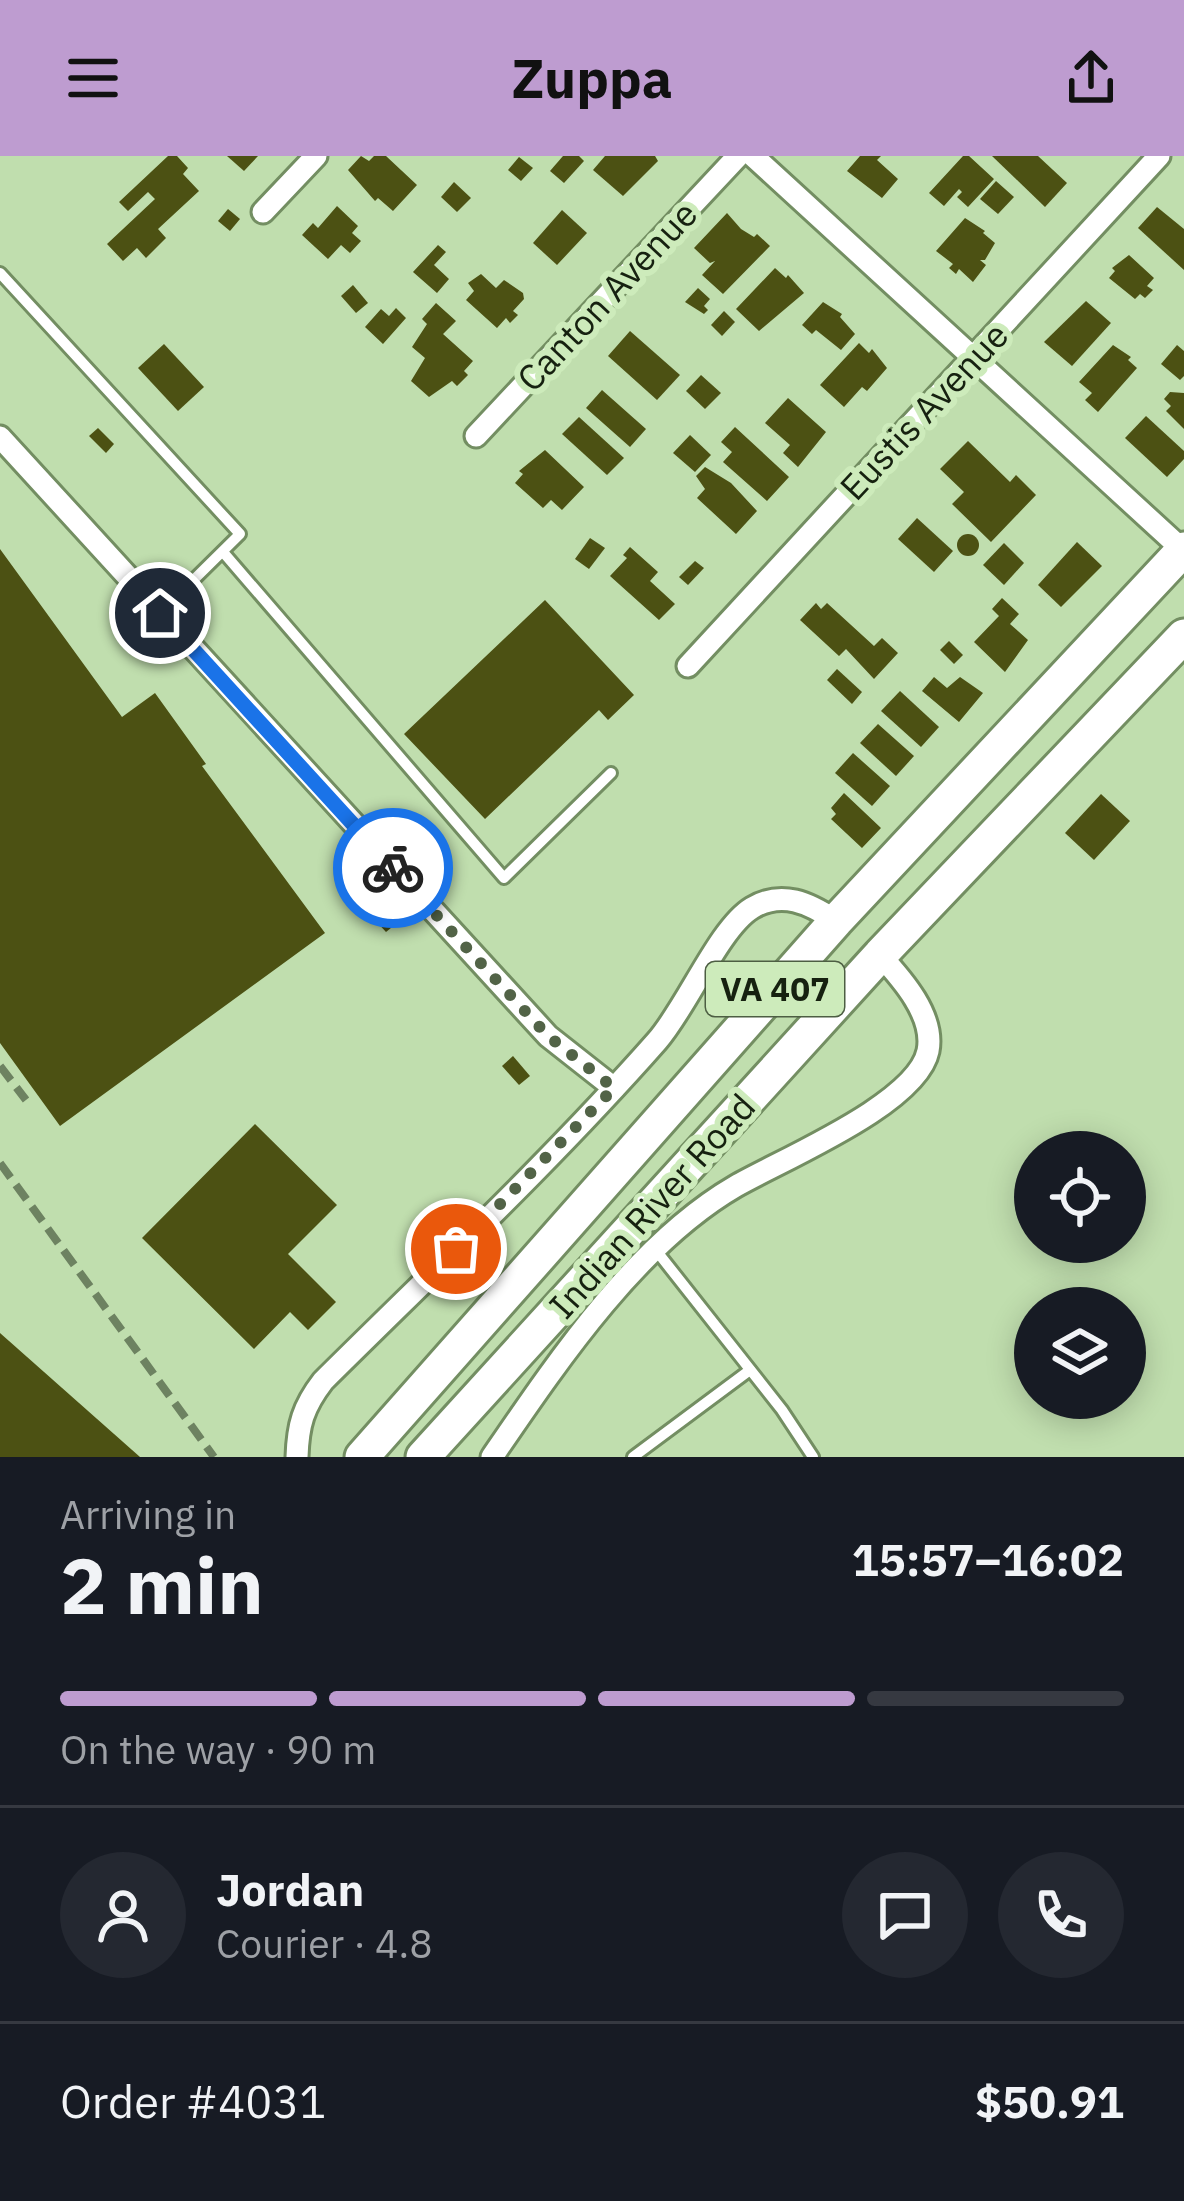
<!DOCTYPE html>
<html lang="en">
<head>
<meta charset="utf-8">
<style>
	:root { --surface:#171b24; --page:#242831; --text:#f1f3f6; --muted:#9ea1a6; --line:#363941; --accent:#be9cd0 }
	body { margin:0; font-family:"IBM Plex Sans",sans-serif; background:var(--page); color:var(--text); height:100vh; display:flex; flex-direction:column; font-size:45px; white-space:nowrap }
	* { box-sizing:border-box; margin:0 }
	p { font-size:39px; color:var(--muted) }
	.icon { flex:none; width:66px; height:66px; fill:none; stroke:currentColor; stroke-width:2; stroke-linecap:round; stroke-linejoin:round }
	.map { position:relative; height:1301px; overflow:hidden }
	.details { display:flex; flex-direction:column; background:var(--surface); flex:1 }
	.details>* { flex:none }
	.tools { position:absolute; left:1014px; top:975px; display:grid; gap:24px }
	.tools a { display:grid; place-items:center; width:132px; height:132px; border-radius:50%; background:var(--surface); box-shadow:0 6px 30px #0003; font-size:60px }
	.pin { position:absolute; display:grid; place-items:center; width:102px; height:102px; color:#fff; margin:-51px; border:6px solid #fff; border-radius:50%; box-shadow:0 3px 12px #0007 }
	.courier { position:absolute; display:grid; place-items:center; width:120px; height:120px; margin:-60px; border:9px solid #1a73e8; border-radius:50%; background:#fff; color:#222; box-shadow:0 3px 15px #0007 }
	.summary em { font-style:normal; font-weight:700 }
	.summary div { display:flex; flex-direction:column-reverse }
	.summary { display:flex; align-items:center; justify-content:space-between; height:204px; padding:0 60px }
	h1 { font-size:78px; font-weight:700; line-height:90px }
	.bar { display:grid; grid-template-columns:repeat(4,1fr); gap:18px 12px; align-content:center; height:144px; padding:0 60px }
	.bar i { height:15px; border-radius:9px; background:var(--line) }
	.bar .on { background:var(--accent) }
	.bar p { grid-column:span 4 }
	.line { display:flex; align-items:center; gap:30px; padding:0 60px; border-top:3px solid var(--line) }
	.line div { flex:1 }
	.round { display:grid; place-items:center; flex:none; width:126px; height:126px; border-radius:63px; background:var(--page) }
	header { display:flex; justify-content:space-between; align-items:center; height:156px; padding:0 60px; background:var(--accent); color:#111; font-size:54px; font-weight:700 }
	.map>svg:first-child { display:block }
</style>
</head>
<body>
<header><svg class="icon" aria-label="menu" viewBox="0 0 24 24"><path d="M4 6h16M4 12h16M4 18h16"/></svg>Zuppa<svg class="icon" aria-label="share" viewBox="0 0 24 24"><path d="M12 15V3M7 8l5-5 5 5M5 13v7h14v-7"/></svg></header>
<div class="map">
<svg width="1184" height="1301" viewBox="0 0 1184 1301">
	<rect width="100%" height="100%" fill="#c0deae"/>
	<!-- building -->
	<g fill="#4c5113">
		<polygon points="168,0 177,0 188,12 183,18 199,35 158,73 166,82 146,102 137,92 123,105 107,88 155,43 148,36 128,55 119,46"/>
		<polygon points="227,0 258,0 244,15"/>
		<polygon points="361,0 369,5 374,0 386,0 417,29 393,55 378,42 375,45 348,14"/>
		<polygon points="563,0 579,0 584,5 564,27 550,15"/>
		<polygon points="605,0 655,0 658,5 623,40 593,14"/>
		<polygon points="860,0 881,0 877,4 898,23 882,42 847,15"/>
		<polygon points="963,0 969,0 994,23 968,51 957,41 962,36 959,33 944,50 929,37"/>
		<polygon points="992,0 1038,0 1067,27 1045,51"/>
		<polygon points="519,1 533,12 521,25 508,14"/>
		<polygon points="996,25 1014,41 998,58 980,43"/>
		<polygon points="454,26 471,42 457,56 441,41"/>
		<polygon points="337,50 358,70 352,77 361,85 350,97 341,89 328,103 302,79 313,67 318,72"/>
		<polygon points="1157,51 1184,73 1184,114 1138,72"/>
		<polygon points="228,53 240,63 230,75 218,65"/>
		<polygon points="562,54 587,77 557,109 533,87"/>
		<polygon points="727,57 741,73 754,81 757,78 770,90 723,138 702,119 715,105 710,107 694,92"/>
		<polygon points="965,62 985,75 983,77 995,87 985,104 980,104 986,109 973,126 959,113 956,118 949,112 953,108 936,95"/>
		<polygon points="438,89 446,96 434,109 449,123 437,137 413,116"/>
		<polygon points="1129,99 1154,122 1147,130 1153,134 1145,142 1140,138 1135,143 1109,122 1115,115 1112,112"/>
		<polygon points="775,112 786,122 788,119 804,137 759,175 736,153"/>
		<polygon points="481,118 496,132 504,124 523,137 524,143 513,155 518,159 510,167 506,162 497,172 466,144 474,135 468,127"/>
		<polygon points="353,129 368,147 356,157 341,140"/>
		<polygon points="698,132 710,143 704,150 708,154 704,158 685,146"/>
		<polygon points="1086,145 1111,167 1072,210 1044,186"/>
		<polygon points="823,146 842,158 840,161 855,178 841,194 816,174 812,178 802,169"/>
		<polygon points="436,147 456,165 443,178 473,205 464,215 468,219 457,230 452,225 429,241 411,225 425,202 412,191 427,168 422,163"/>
		<polygon points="396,152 406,162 383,188 365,171 381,153 389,160"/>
		<polygon points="724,155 735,166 722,180 711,169"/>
		<polygon points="630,175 680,219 657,244 608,200"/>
		<polygon points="859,187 869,197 872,193 887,212 867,235 862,231 844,251 820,229"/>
		<polygon points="164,188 204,231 178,255 138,212"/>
		<polygon points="1113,189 1131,201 1128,204 1137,212 1098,256 1085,244 1092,237 1079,226"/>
		<polygon points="1177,189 1184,195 1184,220 1180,224 1161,208"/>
		<polygon points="701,219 721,237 705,253 686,235"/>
		<polygon points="602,234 646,273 630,291 586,252"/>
		<polygon points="1170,236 1184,237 1184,273 1166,255 1171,250 1164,243"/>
		<polygon points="788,242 826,276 798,311 783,297 790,289 765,267"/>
		<polygon points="1146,260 1184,295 1184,303 1167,321 1125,282"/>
		<polygon points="579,261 624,302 607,319 562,278"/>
		<polygon points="735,271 789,321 767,345 723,306 732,296 721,286"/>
		<polygon points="98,272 114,288 106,297 89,280"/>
		<polygon points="690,279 711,299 695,316 673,297"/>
		<polygon points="968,285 1010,326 1016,319 1036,339 991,386 952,348 964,336 940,313"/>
		<polygon points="545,294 584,331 562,354 551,344 543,352 515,327 523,318 519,315"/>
		<polygon points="705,311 731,327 757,355 736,378 697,342 705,333 696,320"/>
		<polygon points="917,362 953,395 934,416 898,383"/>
		<circle cx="968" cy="389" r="11"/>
		<polygon points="590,382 605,392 589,413 575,403"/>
		<polygon points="1077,386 1102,410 1061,451 1038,429"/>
		<polygon points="1004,387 1024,407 1004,429 983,409"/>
		<polygon points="630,391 658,416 650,425 675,448 659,464 610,420 627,402 623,399"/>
		<polygon points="0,393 122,561 155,537 206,608 202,610 325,777 60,970 0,887"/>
		<polygon points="695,405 704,412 688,429 679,421"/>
		<polygon points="1002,442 1019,458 1010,468 1028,484 1005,516 974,486 999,460 992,453"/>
		<polygon points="545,444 634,539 608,564 599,554 485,663 404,578"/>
		<polygon points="816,447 821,453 827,447 874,490 882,482 898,497 874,523 846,493 839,500 800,464"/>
		<polygon points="949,485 963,499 954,508 940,494"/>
		<polygon points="837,513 862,536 852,548 827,524"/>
		<polygon points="934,521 947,532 960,521 983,537 959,566 922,535"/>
		<polygon points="900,535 939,571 921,591 881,555"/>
		<polygon points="878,568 914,600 896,620 860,587"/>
		<polygon points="853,597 890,630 872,650 835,617"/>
		<polygon points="844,637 881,672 862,692 831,663 836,658 831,652"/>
		<polygon points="1101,638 1130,665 1094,704 1065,677"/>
		<polygon points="385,754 397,767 386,776 375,764"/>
		<polygon points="513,900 530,920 519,929 502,910"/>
		<polygon points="255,968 337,1049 288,1098 336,1146 308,1174 290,1156 254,1193 142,1082"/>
		<polygon points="0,1177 140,1301 0,1301"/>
	</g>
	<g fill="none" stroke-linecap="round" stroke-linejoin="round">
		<defs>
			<g id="lane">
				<polyline points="0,117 240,378 160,457"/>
				<polyline points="223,396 504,722 611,617"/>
				<polyline points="655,1093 782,1254 813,1301"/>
				<polyline points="633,1301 750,1214"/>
			</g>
			<g id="street">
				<polyline points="753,0 1184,395"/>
				<polyline points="263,56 316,0"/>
				<polyline points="476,280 738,0"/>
				<polyline points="0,281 548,880 614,932"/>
				<polyline points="688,510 1159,0"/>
				<path d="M297,1301C298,1269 303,1251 323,1225C436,1113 552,1004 657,885C687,851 719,772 752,752C782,734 809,747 836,765"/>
				<path d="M492,1301C557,1206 636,1088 736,1030C783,1003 917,948 928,895C935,860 902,823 880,799"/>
			</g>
			<g id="primary">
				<polyline points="362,1301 836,765 1184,393"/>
				<polyline points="423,1301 880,799 1184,480"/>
			</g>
		</defs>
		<!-- lane casing -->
		<use href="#lane" stroke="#738e62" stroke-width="16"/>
		<!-- street casing -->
		<use href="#street" stroke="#738e62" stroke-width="27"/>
		<!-- primary casing -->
		<use href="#primary" stroke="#738e62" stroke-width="39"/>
		<!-- lane -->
		<use href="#lane" stroke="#fff" stroke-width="10"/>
		<!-- street -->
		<use href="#street" stroke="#fff" stroke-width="21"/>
		<!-- primary -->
		<use href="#primary" stroke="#fff" stroke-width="33"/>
		<!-- rail -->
		<g stroke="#6d8261" stroke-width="8" stroke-dasharray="18 9" stroke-linecap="butt">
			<polyline points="0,910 26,944"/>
			<polyline points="0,1007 214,1301"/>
		</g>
	</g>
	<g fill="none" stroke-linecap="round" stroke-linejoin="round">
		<!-- done -->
		<polyline stroke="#526347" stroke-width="12" stroke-dasharray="0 21.6" points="393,712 548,880 614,932 456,1093"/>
		<!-- route -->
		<polyline stroke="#1a73e8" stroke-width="15" points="160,457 393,712"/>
	</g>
	<g text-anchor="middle" stroke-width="12" stroke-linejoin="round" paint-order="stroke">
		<!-- shield labels -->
		<rect fill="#cdebbb" stroke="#4d5e43" stroke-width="3" x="706" y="806" width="138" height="54" rx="9"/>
		<g font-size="33" font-weight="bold" fill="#162110">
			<text x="775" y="845">VA 407</text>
		</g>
		<!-- street labels -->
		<g font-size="36" fill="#162110" stroke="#cdebbb">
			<text transform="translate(607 140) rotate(-47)" y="13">Canton Avenue</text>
			<text transform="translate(924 255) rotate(-47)" y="13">Eustis Avenue</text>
			<text transform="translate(652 1050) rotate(-48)" y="13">Indian River Road</text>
		</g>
	</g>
</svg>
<div class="tools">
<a><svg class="icon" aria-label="locate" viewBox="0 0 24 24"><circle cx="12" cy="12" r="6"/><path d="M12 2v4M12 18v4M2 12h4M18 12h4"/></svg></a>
<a><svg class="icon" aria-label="layers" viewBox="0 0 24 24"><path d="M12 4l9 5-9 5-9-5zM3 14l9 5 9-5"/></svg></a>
</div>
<div class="pin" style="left:456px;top:1093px;background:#ea580c"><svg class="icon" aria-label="bag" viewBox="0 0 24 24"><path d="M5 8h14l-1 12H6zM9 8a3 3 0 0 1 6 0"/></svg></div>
<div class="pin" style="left:160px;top:457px;background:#1f2937"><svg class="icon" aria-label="home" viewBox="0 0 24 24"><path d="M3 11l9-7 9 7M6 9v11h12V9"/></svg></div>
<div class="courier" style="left:393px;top:712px"><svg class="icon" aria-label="bike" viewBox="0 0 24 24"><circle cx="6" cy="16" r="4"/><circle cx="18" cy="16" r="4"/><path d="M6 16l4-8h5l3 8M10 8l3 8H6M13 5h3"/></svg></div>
</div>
<section class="details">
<div class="summary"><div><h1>2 min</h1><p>Arriving in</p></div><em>15:57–16:02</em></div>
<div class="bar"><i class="on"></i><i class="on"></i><i class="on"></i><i></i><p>On the way · 90 m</p></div>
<div class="line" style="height:216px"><a class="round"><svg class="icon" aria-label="person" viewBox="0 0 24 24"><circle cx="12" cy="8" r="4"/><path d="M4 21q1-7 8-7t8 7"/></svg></a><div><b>Jordan</b><p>Courier · 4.8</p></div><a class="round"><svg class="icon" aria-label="chat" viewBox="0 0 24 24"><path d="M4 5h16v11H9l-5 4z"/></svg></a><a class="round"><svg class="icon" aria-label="phone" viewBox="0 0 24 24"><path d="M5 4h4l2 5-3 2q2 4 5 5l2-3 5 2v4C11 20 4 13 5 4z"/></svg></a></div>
<div class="line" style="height:156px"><div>Order #4031</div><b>$50.91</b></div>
</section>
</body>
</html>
